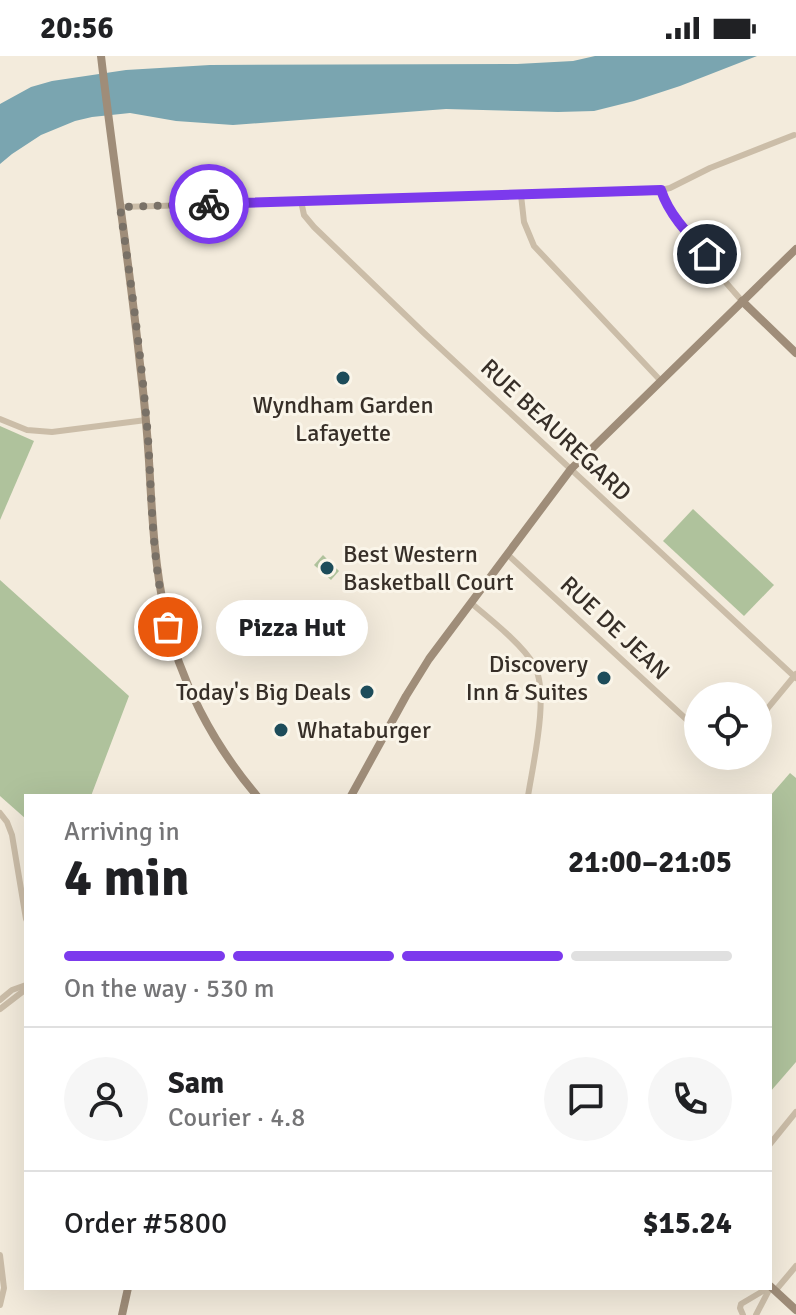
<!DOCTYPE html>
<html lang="en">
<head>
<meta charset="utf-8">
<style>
	:root { --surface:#fff; --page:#f6f6f6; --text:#202124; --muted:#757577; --line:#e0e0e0; --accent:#7c3aed }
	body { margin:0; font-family:Signika,sans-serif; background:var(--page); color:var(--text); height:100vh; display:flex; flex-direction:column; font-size:30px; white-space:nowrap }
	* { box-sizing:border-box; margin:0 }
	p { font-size:26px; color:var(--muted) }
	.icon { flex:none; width:44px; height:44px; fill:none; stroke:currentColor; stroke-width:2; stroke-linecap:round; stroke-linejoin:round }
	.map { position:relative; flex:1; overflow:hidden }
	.drawer { position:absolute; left:24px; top:738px; width:748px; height:496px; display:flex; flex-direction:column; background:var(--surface); border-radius:0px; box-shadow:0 8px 32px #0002 }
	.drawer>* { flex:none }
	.tools { position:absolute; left:684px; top:626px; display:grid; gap:16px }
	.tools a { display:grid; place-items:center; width:88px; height:88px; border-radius:50%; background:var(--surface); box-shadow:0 8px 32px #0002; font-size:40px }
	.pin { position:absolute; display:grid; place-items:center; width:68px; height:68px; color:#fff; margin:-34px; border:4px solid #fff; border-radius:50%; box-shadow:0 2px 8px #0007 }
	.courier { position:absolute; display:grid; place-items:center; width:80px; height:80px; margin:-40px; border:6px solid #7c3aed; border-radius:50%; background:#fff; color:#222; box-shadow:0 2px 10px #0007 }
	.bubble { position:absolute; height:56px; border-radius:28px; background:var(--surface); box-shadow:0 8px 32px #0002; font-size:26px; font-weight:700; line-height:56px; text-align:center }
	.headline em { font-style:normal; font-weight:700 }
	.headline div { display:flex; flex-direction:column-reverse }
	.headline { display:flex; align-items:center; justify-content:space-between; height:136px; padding:0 40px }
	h1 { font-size:52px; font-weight:700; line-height:60px }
	.bar { display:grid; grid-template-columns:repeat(4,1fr); gap:12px 8px; align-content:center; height:96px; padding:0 40px }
	.bar i { height:10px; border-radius:6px; background:var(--line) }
	.bar .selected { background:var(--accent) }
	.bar p { grid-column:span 4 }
	.line { display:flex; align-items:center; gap:20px; padding:0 40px; border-top:2px solid var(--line) }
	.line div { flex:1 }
	.round { display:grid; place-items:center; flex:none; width:84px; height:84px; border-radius:42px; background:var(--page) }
	.status { display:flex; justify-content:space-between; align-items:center; height:56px; padding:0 40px; background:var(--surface); direction:ltr }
	.status svg { height:22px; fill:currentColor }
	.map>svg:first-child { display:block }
</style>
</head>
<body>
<div class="status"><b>20:56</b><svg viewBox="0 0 49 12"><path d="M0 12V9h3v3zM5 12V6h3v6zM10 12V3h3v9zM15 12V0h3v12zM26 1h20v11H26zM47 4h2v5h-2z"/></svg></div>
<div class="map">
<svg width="796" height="1259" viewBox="0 0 796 1259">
	<rect width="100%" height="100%" fill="#f3ebdc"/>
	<!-- green -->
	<g fill="#afc29c">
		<polygon points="0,370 34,385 0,464"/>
		<polygon points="693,453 774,529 744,560 663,485"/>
		<polygon points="323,499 339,515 331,524 314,509"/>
		<polygon points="0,524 129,640 91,740 26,740 26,763 0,740"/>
		<polygon points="790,717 796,722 796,1006 770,1036 770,740"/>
	</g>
	<!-- water -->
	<polygon fill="#7aa5b0" points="595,0 757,0 680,30 634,45 594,55 558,56 446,53 233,69 176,65 130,57 92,61 75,65 41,79 12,98 0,108 0,48 31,31 52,25 126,14 210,9 517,8 573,5"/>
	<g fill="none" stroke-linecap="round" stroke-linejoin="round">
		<!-- street -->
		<g stroke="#cbbda8" stroke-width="6">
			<polyline points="661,134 664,143 678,166 707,198 722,222 742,245"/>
			<polyline points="521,139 524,166 534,190 660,324"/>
			<polyline points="301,145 304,159 314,171 424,277 796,622"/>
			<polyline points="120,151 652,136 670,132 710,112 794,79"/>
			<polyline points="0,363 27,374 52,376 146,364"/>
			<polyline points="507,498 698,674"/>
			<path d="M471,547C489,562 523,589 534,609C550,636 533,708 528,740"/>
			<polyline points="758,664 796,618"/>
			<polyline points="726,700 728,700"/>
			<polyline points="0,757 7,766 12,779 26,863"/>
			<polyline points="0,944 12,934 26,929"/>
			<polyline points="0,953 26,933"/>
			<polyline points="770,1088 796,1056"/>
			<polyline points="0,1199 4,1232 0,1249"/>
			<polyline points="775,1235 796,1210"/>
			<polyline points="743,1259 740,1252 741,1248 768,1232"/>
			<polyline points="756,1259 770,1232"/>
		</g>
		<!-- secondary -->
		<g stroke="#9f8d79" stroke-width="8">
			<path d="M101,0C113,103 129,205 140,308C144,341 147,373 149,405C152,456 154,507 165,557C179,624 213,688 257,740"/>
			<polyline points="742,245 796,297"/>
			<polyline points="351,740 406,640 429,603 571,413 796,193"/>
			<polyline points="770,1230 796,1254"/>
			<polyline points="122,1259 128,1232"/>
		</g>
	</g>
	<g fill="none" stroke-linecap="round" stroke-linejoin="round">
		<!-- done -->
		<path stroke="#797167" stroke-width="8" stroke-dasharray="0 14.4" d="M168,571C152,510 152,445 148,382C142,305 131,228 120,151L209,148"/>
		<!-- route -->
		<path stroke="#7c3aed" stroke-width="10" d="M209,148L661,134C669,159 689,179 707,198"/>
	</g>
	<!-- markers -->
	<g fill="#1d4c5a" stroke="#faf5e9" stroke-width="3">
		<circle cx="343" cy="322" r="8"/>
		<circle cx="327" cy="512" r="8"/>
		<circle cx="604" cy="622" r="8"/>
		<circle cx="367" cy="636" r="8"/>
		<circle cx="281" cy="674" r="8"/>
	</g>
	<g text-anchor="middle" stroke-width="6" stroke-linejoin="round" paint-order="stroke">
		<!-- poi labels -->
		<g font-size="24" fill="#372f28" stroke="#faf5e9" text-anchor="start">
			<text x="343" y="357" text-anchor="middle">Wyndham Garden<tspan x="343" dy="28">Lafayette</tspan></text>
			<text x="343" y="506">Best Western<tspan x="343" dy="28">Basketball Court</tspan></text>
			<text x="588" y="616" text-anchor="end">Discovery<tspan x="588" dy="28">Inn &amp; Suites</tspan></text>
			<text x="351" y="644" text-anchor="end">Today's Big Deals</text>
			<text x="297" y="682">Whataburger</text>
		</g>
		<!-- street labels -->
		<g font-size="24" fill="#372f28" stroke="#faf5e9">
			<text transform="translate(556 374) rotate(43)" y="8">RUE BEAUREGARD</text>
			<text transform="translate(615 572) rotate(43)" y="8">RUE DE JEAN</text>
		</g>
	</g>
</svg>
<div class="tools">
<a><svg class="icon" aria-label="locate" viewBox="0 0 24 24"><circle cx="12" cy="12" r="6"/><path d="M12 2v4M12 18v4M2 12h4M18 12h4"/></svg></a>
</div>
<div class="pin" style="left:168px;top:571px;background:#ea580c"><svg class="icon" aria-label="bag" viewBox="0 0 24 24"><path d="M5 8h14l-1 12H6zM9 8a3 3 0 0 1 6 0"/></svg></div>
<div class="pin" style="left:707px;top:198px;background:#1f2937"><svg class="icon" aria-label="home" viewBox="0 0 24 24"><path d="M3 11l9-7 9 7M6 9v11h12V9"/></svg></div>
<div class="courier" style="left:209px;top:148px"><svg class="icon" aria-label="bike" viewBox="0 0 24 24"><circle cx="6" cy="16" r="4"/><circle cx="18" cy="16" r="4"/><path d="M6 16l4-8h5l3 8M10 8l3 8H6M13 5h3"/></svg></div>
<div class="bubble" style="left:216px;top:544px;width:152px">Pizza Hut</div>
<section class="drawer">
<div class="headline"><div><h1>4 min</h1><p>Arriving in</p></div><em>21:00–21:05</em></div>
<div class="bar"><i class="selected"></i><i class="selected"></i><i class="selected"></i><i></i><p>On the way · 530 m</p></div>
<div class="line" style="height:144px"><a class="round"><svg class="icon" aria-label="person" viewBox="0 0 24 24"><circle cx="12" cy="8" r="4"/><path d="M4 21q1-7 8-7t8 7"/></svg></a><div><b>Sam</b><p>Courier · 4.8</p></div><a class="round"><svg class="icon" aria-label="chat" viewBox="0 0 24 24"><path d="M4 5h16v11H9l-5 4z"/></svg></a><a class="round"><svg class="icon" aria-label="phone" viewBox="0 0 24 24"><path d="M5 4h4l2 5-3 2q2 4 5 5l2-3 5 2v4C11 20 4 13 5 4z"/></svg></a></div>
<div class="line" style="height:104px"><div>Order #5800</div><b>$15.24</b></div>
</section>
</div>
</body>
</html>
